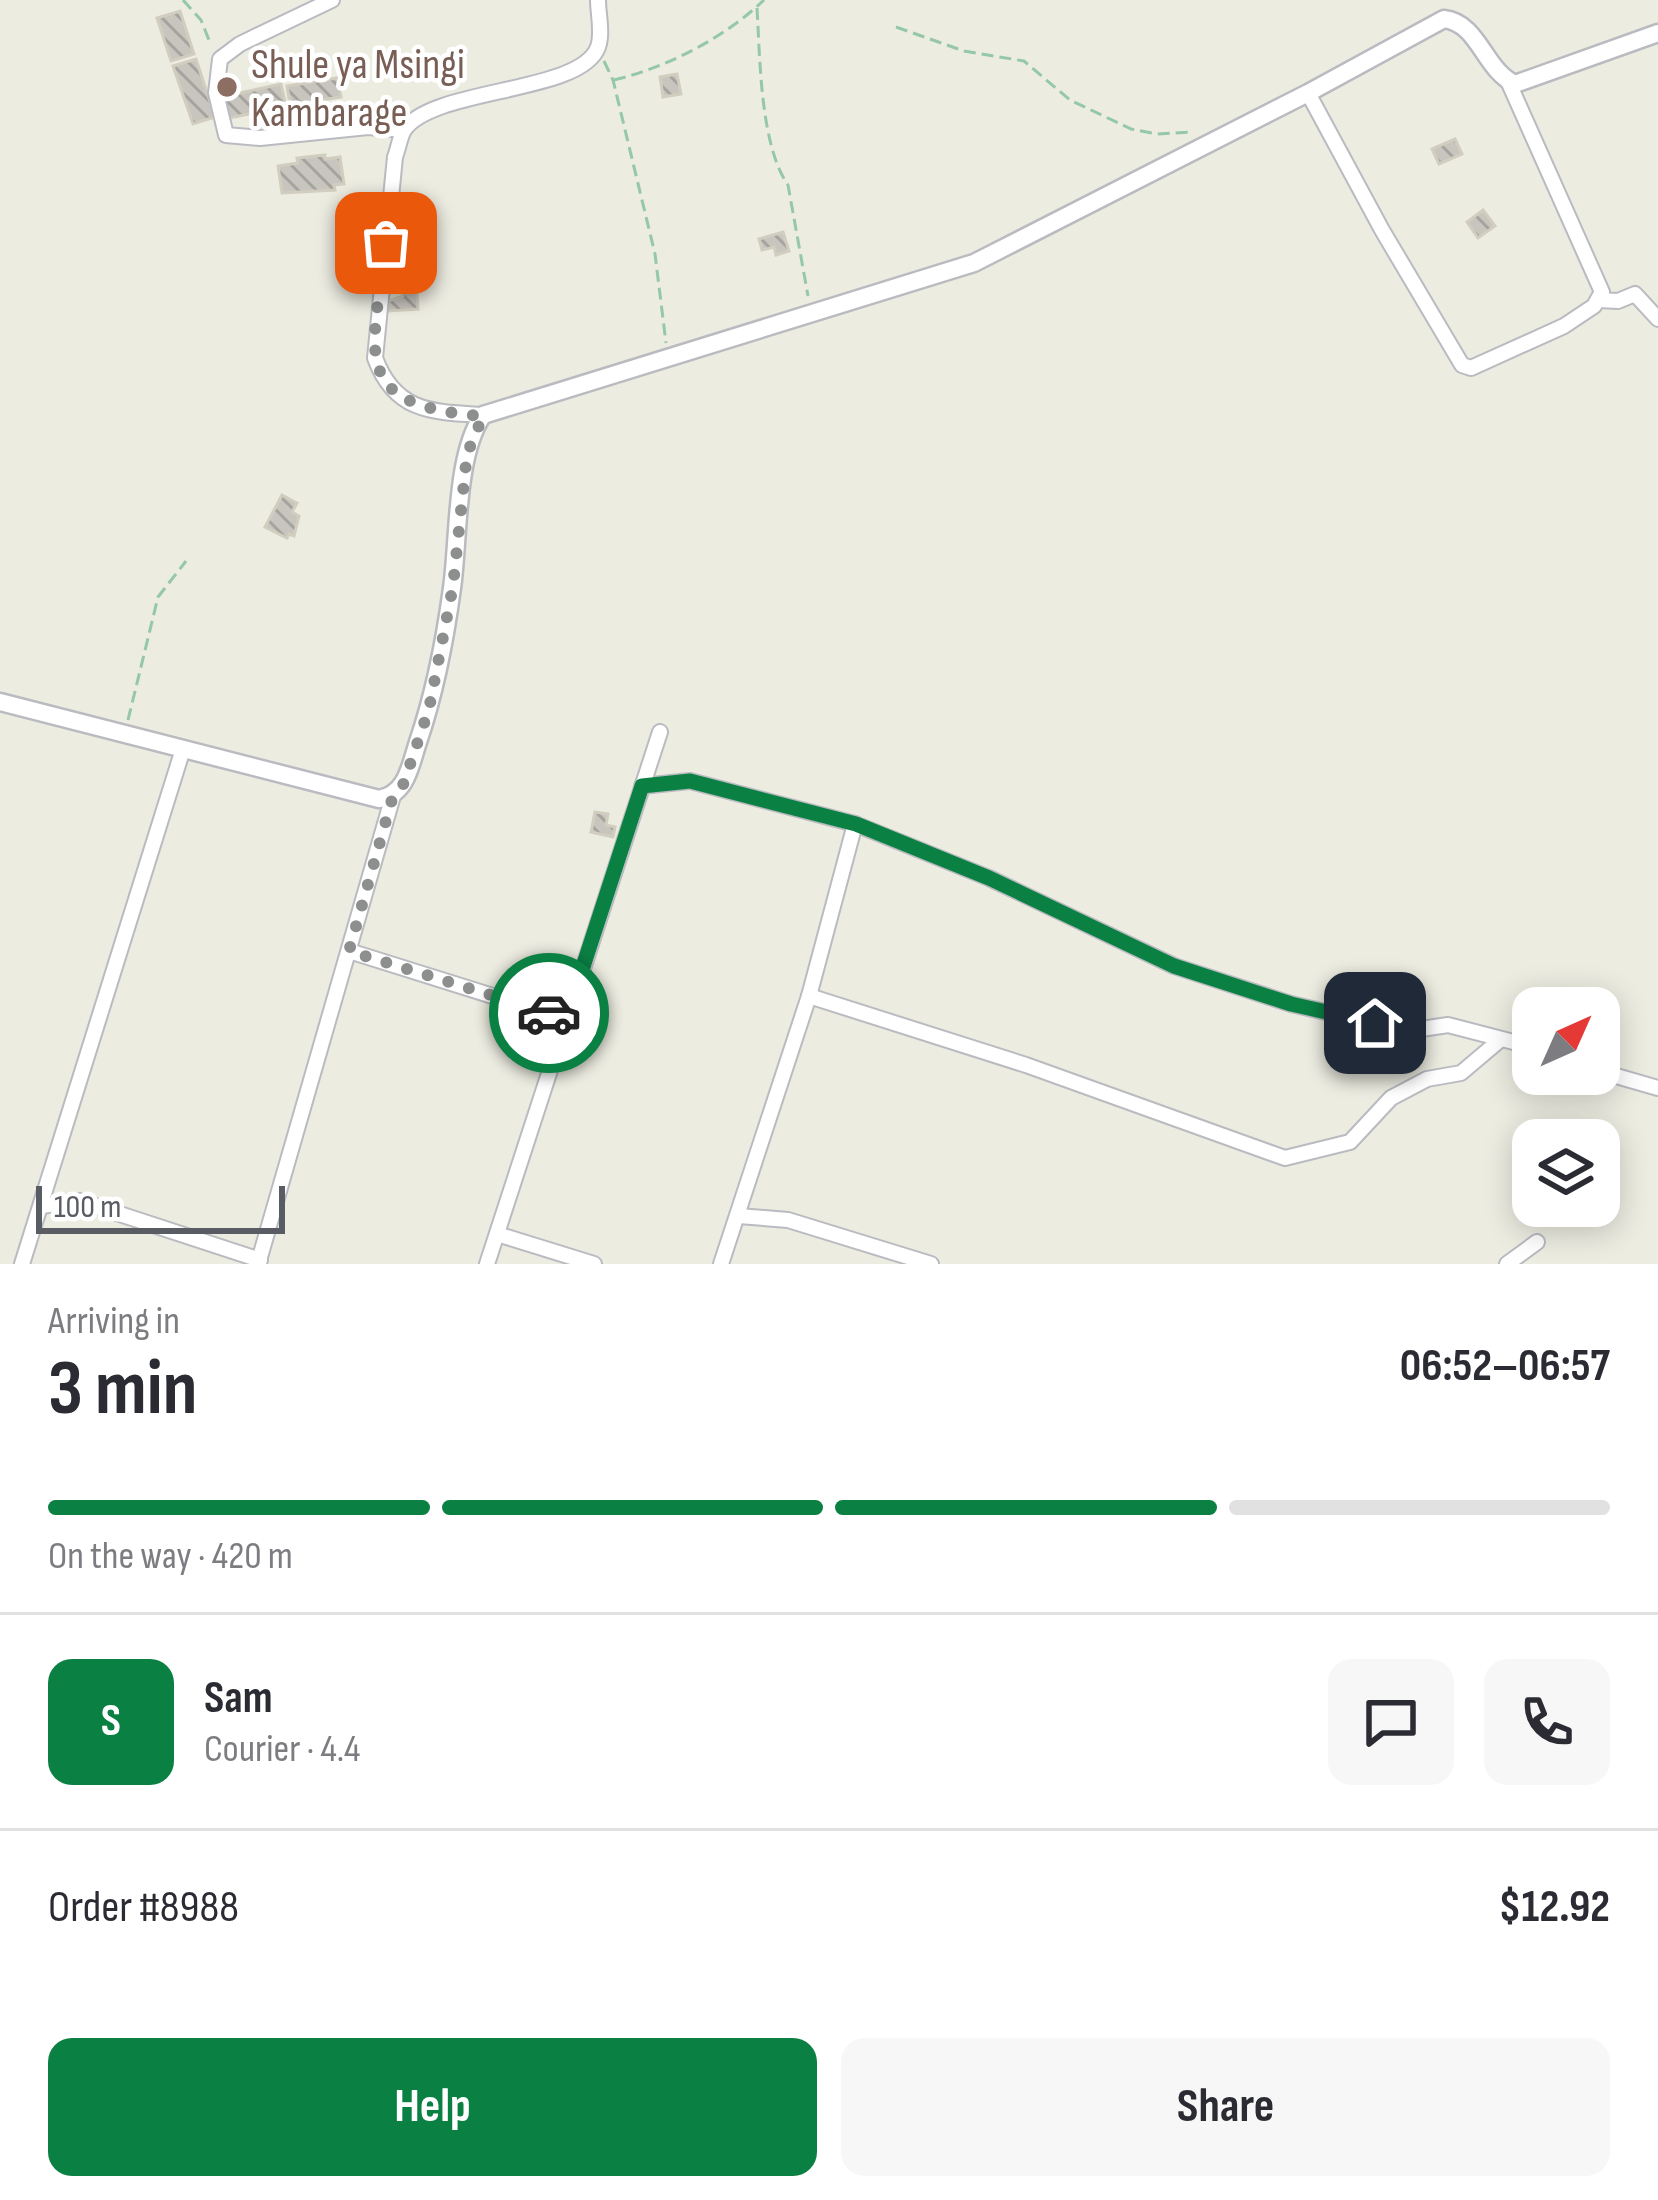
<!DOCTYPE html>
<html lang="en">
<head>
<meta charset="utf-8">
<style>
	:root { --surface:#fff; --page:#f7f7f7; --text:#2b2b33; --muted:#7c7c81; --line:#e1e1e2; --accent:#0b8043 }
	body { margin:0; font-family:"Sofia Sans Condensed",sans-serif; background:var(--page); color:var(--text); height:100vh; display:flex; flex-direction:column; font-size:45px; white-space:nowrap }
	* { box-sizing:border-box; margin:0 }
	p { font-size:39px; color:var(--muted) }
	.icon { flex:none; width:66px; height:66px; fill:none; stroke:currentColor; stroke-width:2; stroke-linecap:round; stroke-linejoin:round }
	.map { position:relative; height:1264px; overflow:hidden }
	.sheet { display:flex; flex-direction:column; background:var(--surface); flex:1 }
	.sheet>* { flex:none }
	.needle { width:78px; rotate:45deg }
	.buttons { position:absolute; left:1512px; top:987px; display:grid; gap:24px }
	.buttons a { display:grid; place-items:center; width:108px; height:108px; border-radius:24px; background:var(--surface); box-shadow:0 6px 30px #0003; font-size:60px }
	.scale { position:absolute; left:36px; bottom:30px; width:249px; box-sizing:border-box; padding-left:12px; border:6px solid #595d63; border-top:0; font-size:33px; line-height:42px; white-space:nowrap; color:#595d63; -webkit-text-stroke:9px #fff; paint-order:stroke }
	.pin { position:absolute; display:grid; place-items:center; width:102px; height:102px; color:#fff; margin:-51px; border-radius:24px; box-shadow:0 6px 18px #0006 }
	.courier { position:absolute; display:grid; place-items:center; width:120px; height:120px; margin:-60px; border:9px solid #0b8043; border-radius:50%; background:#fff; color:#222; box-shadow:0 3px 15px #0007 }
	.headline em { font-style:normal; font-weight:700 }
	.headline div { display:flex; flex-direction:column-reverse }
	.headline { display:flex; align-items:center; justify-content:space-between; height:204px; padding:0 48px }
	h1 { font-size:78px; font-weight:700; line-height:90px }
	.bar { display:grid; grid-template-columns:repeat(4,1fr); gap:18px 12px; align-content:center; height:144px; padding:0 48px }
	.bar i { height:15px; border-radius:9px; background:var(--line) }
	.bar .on { background:var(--accent) }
	.bar p { grid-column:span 4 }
	.line { display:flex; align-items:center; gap:30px; padding:0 48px; border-top:3px solid var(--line) }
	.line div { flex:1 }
	.round { display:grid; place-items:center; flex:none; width:126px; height:126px; border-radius:24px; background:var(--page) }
	.primary-button { display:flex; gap:24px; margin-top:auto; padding:24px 48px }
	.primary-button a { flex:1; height:138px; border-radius:24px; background:var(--accent); color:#fff; font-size:48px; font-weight:700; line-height:138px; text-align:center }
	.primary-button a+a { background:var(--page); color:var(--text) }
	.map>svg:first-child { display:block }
</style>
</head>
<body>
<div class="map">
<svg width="1658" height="1264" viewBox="0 0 1658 1264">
	<defs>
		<pattern id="building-back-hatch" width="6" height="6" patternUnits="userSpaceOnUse" patternTransform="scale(3)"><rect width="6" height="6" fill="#c8c5be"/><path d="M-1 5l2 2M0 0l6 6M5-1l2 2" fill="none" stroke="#a5a39e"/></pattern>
	</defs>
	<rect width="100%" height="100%" fill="#edece1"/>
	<!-- building -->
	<g fill="url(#building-back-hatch)" stroke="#d2cebf" stroke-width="3">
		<polygon points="180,11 194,54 171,61 157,18"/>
		<polygon points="196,59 215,117 193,124 173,66"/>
		<polygon points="677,74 681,94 663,97 660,77"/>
		<polygon points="337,78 341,97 290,105 287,86"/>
		<polygon points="281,84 286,106 225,119 221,97"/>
		<polygon points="1455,139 1462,154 1439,164 1432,149"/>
		<polygon points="325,155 325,159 340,157 344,184 334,185 335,190 282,193 278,166 298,163 297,158"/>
		<polygon points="1483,210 1495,226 1478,238 1467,222"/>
		<polygon points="783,232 789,251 776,255 774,247 762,250 759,239"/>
		<polygon points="416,277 418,309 388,311 388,301 403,296 402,278"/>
		<polygon points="282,495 297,503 292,512 299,516 294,536 289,534 287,538 265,527"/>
		<polygon points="595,812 608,814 606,825 615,827 613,837 591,832"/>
	</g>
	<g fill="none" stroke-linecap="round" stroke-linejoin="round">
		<defs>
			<g id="minor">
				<polyline points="332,0 240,44 220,59 216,93 226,135 260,138 368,127 404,130"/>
				<polyline points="1308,93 1382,230 1462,365 1471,368 1564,326 1594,306 1602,292 1508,81"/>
				<polyline points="1598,300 1618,301 1635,294 1658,319"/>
				<path d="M483,415C431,412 395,412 375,358L395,157C398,149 400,137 404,130C433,87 581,94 598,47C603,33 598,14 598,0"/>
				<polyline points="642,786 690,781 855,824 989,878 1174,966 1291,1004 1408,1031 1448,1025 1533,1047"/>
				<polyline points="349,951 566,1019"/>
				<polyline points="809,996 1026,1065 1285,1158 1350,1142 1391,1098 1427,1079 1461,1073 1500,1040"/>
				<polyline points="1599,1071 1658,1088"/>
				<polyline points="41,1206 80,1201 260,1260"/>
				<polyline points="739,1216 788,1220 931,1264"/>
				<polyline points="497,1234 594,1264"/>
				<polyline points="22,1264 183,749"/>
				<polyline points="258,1264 393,796"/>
				<polyline points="487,1264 660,732"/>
				<polyline points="721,1264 809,996 855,824"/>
				<polyline points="1507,1264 1537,1242"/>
			</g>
			<path id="tertiary" d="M0,702L379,799C407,794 410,766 418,742C435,692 445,640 452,588C459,539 455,455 483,415L974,263L1308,93L1444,19C1479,23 1484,70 1515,84L1658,33"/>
		</defs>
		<!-- minor casing -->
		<use href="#minor" stroke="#b9bbc1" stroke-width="18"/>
		<!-- tertiary casing -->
		<use href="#tertiary" stroke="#b9bbc1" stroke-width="21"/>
		<!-- path -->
		<g stroke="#94c8a7" stroke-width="3" stroke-dasharray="12 6" stroke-linecap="butt">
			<polyline points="183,0 201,20 211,45"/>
			<path d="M757,8C760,57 760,145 788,185L808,296"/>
			<polyline points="896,27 964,51 1024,61 1070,100 1131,129 1157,134 1191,132"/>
			<polyline points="604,61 613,80 655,254 666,343"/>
			<path d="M614,80C668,67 724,38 764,0"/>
			<polyline points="128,720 158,597 186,561"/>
		</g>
		<!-- minor -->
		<use href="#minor" stroke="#fff" stroke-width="14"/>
		<!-- tertiary -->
		<use href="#tertiary" stroke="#fff" stroke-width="16"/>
	</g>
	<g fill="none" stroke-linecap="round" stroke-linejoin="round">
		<!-- done -->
		<path stroke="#8d8f8f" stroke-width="12" stroke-dasharray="0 21.6" d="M386,243C373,352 346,406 483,416L467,454L453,586L429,709L403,785L393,796L349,951L549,1013"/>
		<!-- route -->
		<polyline stroke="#0b8043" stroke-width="15" points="549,1013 566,1019 642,786 690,781 856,824 989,878 1174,966 1291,1004 1375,1023"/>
	</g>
	<!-- markers -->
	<circle fill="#8d6e63" stroke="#fff" stroke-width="4.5" cx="227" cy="87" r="12"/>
	<g text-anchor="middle" stroke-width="9" stroke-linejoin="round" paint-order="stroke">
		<!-- education labels -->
		<g font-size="42" fill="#785e54" stroke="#fff" text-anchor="start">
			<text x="251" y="78">Shule ya Msingi<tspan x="251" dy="48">Kambarage</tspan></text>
		</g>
	</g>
</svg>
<div class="buttons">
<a><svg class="needle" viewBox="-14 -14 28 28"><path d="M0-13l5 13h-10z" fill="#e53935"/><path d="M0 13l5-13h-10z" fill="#7c7c81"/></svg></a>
<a><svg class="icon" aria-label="layers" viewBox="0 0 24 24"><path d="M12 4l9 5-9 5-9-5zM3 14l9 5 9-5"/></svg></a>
</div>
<div class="scale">100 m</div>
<div class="pin" style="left:386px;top:243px;background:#ea580c"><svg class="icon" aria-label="bag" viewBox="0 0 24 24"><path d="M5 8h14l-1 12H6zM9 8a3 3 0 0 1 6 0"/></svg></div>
<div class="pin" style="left:1375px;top:1023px;background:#1f2937"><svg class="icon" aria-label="home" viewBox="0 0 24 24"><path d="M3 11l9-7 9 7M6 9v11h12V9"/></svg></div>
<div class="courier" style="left:549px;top:1013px"><svg class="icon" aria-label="car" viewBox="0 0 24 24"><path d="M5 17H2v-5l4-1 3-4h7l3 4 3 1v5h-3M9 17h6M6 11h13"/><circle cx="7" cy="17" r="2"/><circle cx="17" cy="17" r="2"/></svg></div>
</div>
<section class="sheet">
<div class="headline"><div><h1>3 min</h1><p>Arriving in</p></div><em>06:52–06:57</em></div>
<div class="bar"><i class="on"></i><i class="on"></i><i class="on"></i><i></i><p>On the way · 420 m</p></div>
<div class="line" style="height:216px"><b class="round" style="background:var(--accent);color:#fff">S</b><div><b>Sam</b><p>Courier · 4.4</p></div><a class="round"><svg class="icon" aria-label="chat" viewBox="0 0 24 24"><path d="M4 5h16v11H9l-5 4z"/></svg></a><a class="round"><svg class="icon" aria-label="phone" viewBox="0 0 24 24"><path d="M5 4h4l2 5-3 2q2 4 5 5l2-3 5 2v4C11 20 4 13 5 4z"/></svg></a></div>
<div class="line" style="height:156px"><div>Order #8988</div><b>$12.92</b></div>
<div class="primary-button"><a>Help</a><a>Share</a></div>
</section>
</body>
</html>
